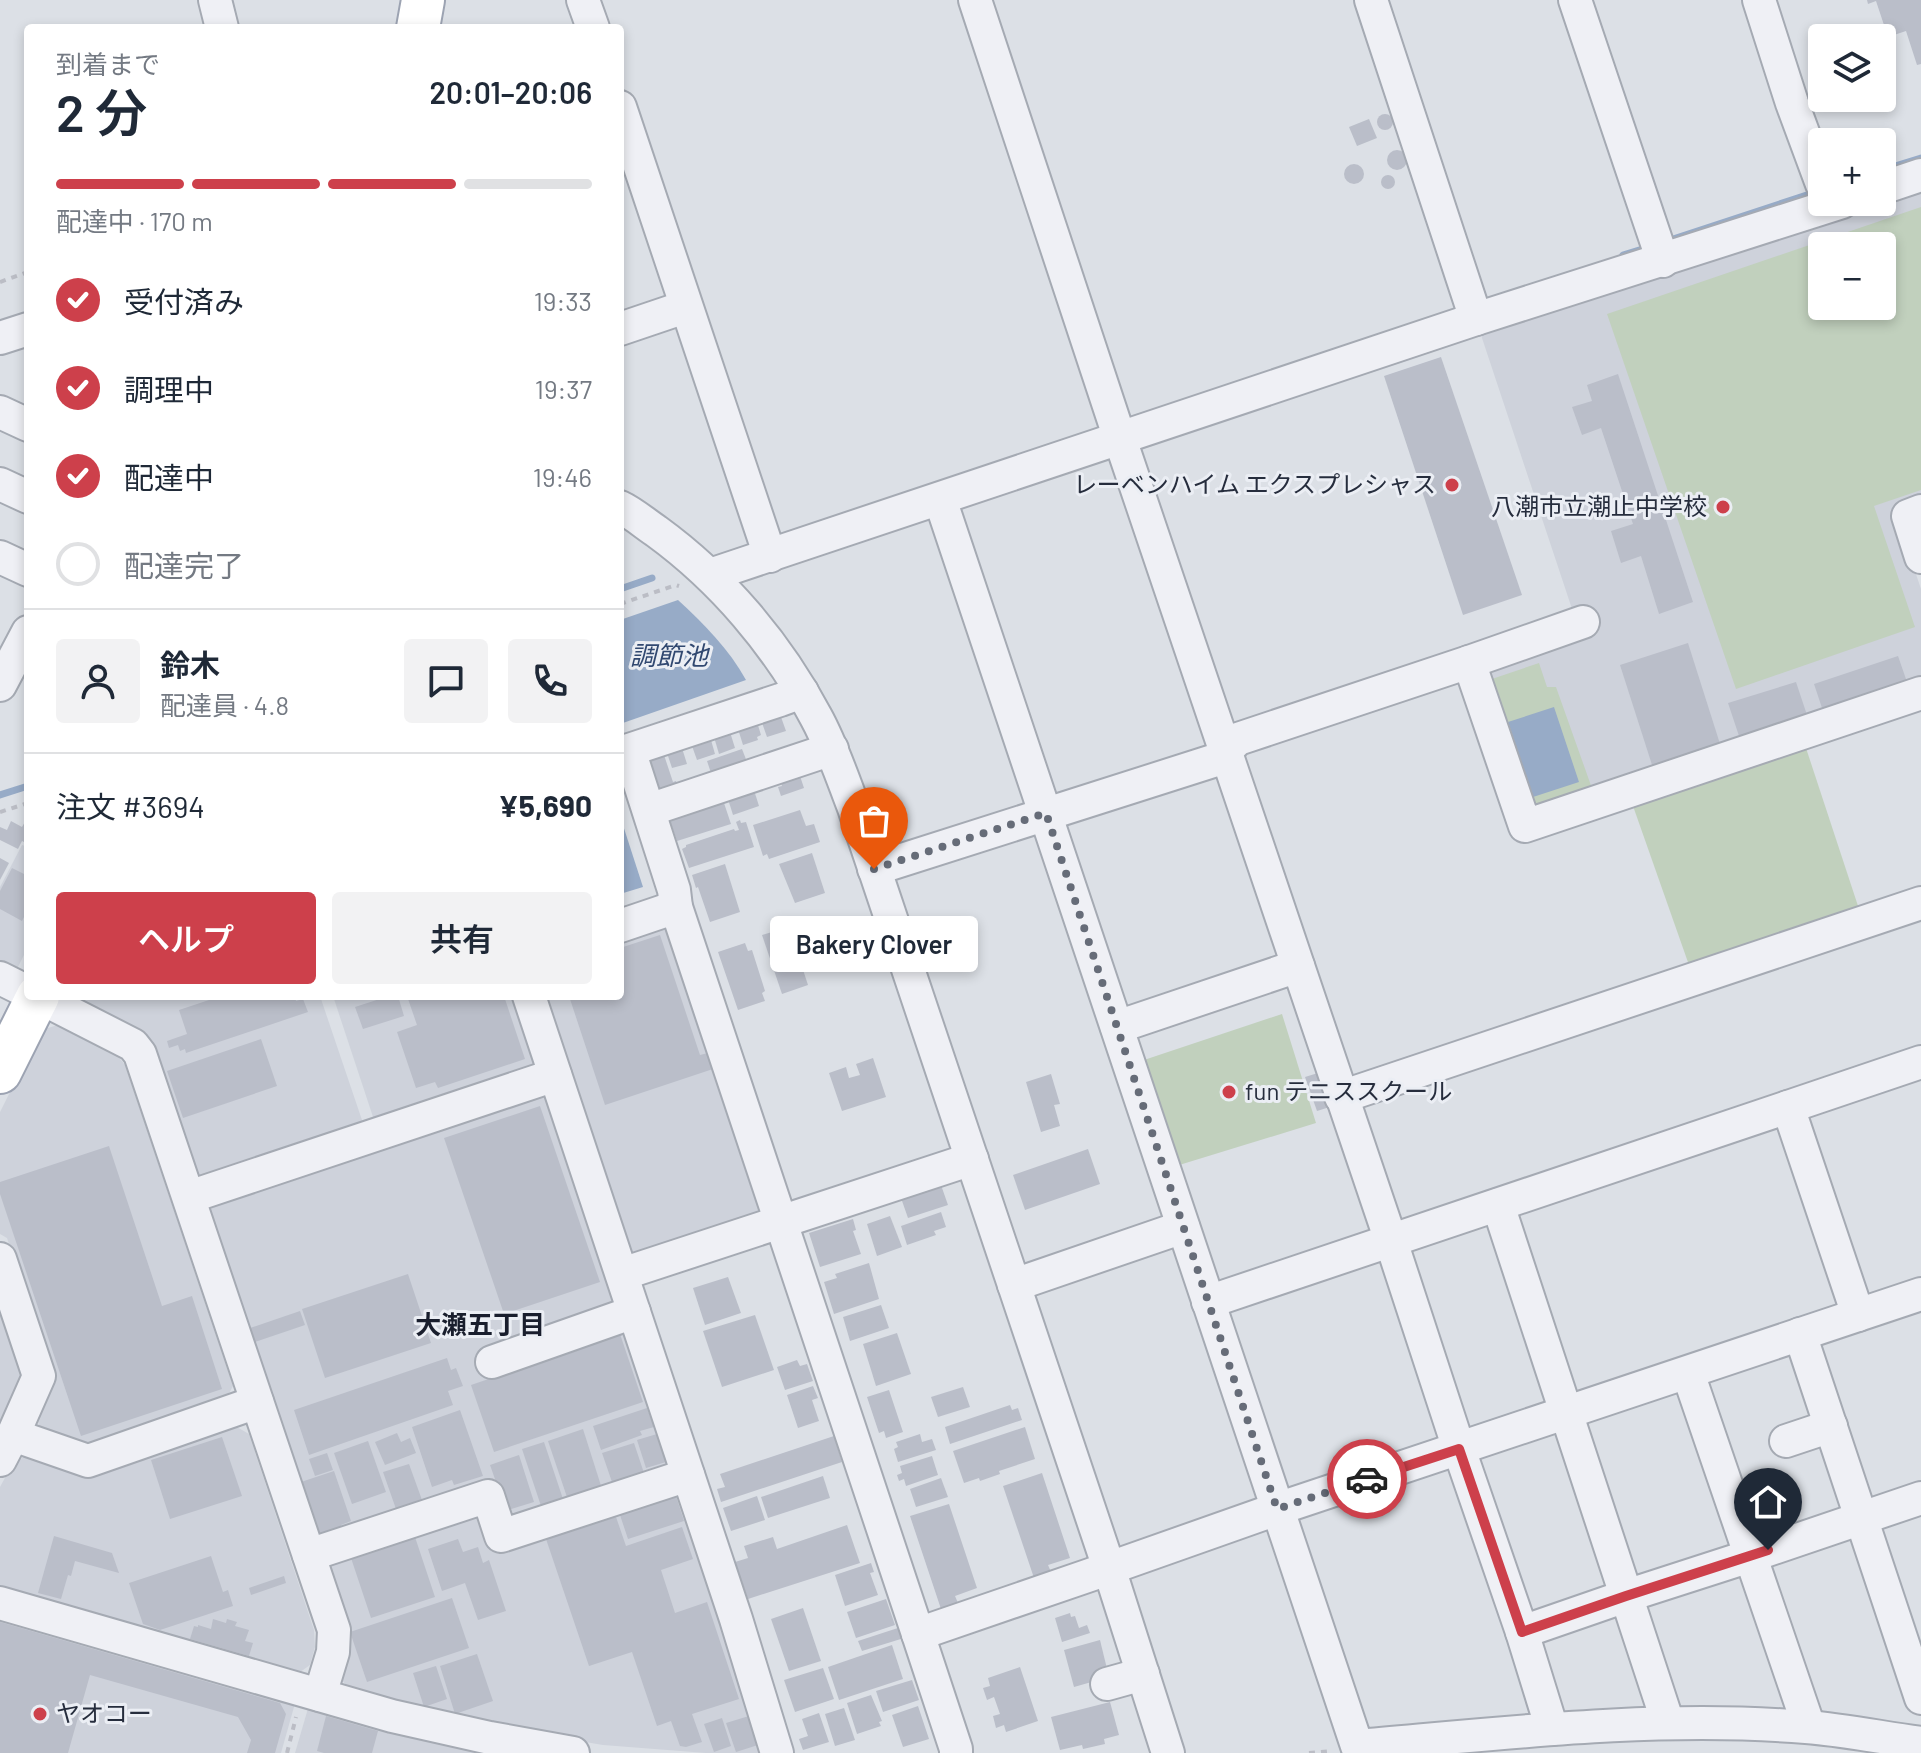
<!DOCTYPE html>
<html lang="ja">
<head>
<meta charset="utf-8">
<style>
	:root { --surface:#fff; --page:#f2f2f3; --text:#1f2937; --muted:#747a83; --line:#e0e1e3; --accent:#cd404b }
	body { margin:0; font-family:Barlow,"Noto Sans JP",sans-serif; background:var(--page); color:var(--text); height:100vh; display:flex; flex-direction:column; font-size:30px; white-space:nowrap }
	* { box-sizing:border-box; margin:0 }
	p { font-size:26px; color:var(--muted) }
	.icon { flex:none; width:44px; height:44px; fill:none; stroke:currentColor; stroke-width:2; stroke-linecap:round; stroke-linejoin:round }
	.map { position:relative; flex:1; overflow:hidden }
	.details { position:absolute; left:24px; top:24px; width:600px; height:976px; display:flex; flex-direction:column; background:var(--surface); border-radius:8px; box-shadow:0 4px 12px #0003 }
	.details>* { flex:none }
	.tools { position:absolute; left:1808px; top:24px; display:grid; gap:16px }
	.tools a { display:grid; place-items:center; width:88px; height:88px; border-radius:8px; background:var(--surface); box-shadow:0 4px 12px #0003; font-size:40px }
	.pin { position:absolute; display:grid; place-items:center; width:68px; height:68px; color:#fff; margin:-82px -34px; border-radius:50% 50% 50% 0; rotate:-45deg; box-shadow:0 0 8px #0007 }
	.pin .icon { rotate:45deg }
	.courier { position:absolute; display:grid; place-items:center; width:80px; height:80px; margin:-40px; border:6px solid #cd404b; border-radius:50%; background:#fff; color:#222; box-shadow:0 2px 10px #0007 }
	.bubble { position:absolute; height:56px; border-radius:8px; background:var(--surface); box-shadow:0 4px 12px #0003; font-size:26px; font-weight:600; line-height:56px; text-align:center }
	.headline em { font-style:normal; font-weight:600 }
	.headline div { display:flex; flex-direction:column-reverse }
	.headline { display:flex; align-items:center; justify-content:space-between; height:136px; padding:0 32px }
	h1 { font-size:52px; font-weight:600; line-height:60px }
	.bar { display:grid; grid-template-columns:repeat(4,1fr); gap:12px 8px; align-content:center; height:96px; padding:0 32px }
	.bar i { height:10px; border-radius:6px; background:var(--line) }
	.bar .active { background:var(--accent) }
	.bar p { grid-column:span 4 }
	.line { display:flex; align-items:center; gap:20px; padding:0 32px; border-top:2px solid var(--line) }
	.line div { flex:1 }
	.round { display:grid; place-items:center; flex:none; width:84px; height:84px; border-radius:8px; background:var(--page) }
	ol { padding:0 32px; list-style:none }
	li { display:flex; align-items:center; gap:24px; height:88px }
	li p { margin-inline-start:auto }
	li .icon { padding:8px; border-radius:50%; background:var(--accent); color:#fff; stroke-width:4 }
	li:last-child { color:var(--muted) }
	li i { width:44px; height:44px; border:4px solid var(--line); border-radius:50% }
	.primary-button { display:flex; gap:16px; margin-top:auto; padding:16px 32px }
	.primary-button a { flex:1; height:92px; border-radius:8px; background:var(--accent); color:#fff; font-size:32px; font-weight:600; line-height:92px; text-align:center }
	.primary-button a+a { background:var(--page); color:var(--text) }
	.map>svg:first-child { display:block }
</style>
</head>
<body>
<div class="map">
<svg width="1921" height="1753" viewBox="0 0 1921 1753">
	<rect width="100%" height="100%" fill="#dce0e6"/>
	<!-- built -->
	<g fill="#ced2db" fill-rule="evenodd">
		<path d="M1921,192V503L1895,512L1921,589V687L1537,814L1484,679L1489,672L1582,639L1481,335ZM1822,246H1882V306H1822Z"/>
		<polygon points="22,845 28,847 28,947 16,971 0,963 0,887"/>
		<polygon points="670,921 769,1215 630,1261 541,996 620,996 620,937"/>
		<polygon points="70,996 320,996 364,1126 196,1182 148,1039"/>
		<polygon points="333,996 515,996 539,1068 375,1123"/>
		<polygon points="58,1025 117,1055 125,1065 233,1386 225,1401 90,1446 42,1433 36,1417 55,1382 7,1238 0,1234 0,1112 41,1030"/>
		<polygon points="547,1092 674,1471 507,1527 493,1485 316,1543 204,1206"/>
		<polygon points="0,1292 26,1369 0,1431"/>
		<polygon points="235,1426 249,1434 314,1630 315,1647 310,1665 296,1675 0,1589 0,1487 13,1463 28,1455"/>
		<polygon points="679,1488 765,1742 758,1753 706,1753 603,1745 508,1729 349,1689 338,1675 322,1560 483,1507 497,1548"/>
		<polygon points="0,1615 296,1700 281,1753 0,1753"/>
		<polygon points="309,1705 497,1753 295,1753"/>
	</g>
	<!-- green -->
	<g fill="#c1d0bd" fill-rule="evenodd">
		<path d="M1921,207V490L1874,506L1915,627L1736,689L1607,314ZM1882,246V306H1822V246Z"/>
		<polygon points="1539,663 1547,687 1556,687 1594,794 1534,815 1483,682"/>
		<polygon points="1806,748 1860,912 1690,968 1633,806"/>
		<polygon points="1282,1014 1316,1123 1176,1166 1141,1061"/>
	</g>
	<!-- water -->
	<g fill="#97abc7">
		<path d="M678,600C704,624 729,649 746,680L620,724V620Z"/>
		<polygon points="1554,707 1579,782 1533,797 1508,722"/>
		<polygon points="620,816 643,887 620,894"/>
	</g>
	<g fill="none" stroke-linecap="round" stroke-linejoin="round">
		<!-- stream -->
		<g stroke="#97abc7" stroke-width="7">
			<polyline points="1882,170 1921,158"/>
			<polyline points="1664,242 1816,192"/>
			<polyline points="1623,255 1649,247"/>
			<polyline points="620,589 652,578"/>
			<polyline points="0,795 28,786"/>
		</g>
	</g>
	<!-- building -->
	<g fill="#babec9">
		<polygon points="1867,0 1921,0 1921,64 1917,65 1906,31 1888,37 1876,1 1868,4"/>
		<circle cx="1385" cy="122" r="8"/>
		<polygon points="1369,119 1377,138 1357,146 1349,127"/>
		<circle cx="1397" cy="160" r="10"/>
		<circle cx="1354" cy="174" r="10"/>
		<circle cx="1388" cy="182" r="7"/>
		<polygon points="1441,357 1522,595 1463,615 1384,376"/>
		<polygon points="1618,374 1693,602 1659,614 1641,556 1621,563 1611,531 1633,524 1601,428 1582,435 1572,407 1592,401 1587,385"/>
		<polygon points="1688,643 1721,747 1653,768 1620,665"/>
		<polygon points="1898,656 1907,682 1823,711 1814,684"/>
		<polygon points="1796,682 1808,718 1740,739 1728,703"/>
		<polygon points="775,715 776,718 781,717 786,731 767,737 761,720"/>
		<polygon points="757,722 761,735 757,737 758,740 743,745 738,729"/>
		<polygon points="730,732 735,748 719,754 714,737"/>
		<polygon points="711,740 715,754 697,760 692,746"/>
		<polygon points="682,748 687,764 672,768 667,753"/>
		<polygon points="742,749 749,767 713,779 707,761"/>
		<polygon points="664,755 673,782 676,781 678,788 660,794 649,760"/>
		<polygon points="798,770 804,788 781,796 778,787 782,786 779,777"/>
		<polygon points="753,787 759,806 733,815 727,796"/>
		<polygon points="722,797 731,824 677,841 668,815"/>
		<polygon points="800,810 806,826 814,824 820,842 769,859 767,854 763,856 753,825"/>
		<polygon points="26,820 28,821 28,844 22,841 18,849 0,840 0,827 7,830 11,821 22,827"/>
		<polygon points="740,820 741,823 746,822 754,847 689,868 682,849 686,847 686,845 734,829 735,831 739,830 736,822"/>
		<polygon points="812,853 825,893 795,903 779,864"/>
		<polygon points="0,858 9,863 0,880"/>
		<polygon points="725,864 740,912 710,922 698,887 696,888 692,875"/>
		<polygon points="12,868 28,876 28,909 22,921 0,909 0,891"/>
		<polygon points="789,927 808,985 782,994 762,935"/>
		<polygon points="660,935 700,1055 708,1053 713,1069 605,1105 569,996 620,996 620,948"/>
		<polygon points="745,943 748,951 752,950 765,991 762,993 765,1001 738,1010 718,952"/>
		<polygon points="221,996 295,996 296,1001 303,999 308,1012 186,1053 185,1049 180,1051 178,1045 169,1048 167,1041 187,1034 179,1010"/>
		<polygon points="389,996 398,996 404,1016 363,1029 355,1007"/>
		<polygon points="407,996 504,996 525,1059 438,1088 435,1082 416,1088 397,1032 417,1025"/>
		<polygon points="261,1039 277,1086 183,1118 167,1071"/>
		<polygon points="873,1058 886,1097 842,1111 829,1073 846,1067 849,1078 860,1075 856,1064"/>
		<polygon points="1318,1073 1333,1106 1317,1111 1305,1077"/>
		<polygon points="1051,1074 1060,1104 1054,1105 1060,1126 1041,1132 1026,1082"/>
		<polygon points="540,1106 600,1282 504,1314 444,1138"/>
		<polygon points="109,1146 162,1306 192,1296 222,1389 81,1436 0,1194 0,1182"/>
		<polygon points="1088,1149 1100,1184 1025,1210 1013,1175"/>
		<polygon points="941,1185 948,1205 908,1218 901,1198"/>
		<polygon points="941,1212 946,1227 934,1231 936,1235 907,1245 901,1226"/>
		<polygon points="890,1216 902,1247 877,1256 867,1224"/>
		<polygon points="853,1219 856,1230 853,1231 861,1254 820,1267 809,1233"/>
		<polygon points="869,1263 879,1299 834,1314 824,1282 837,1278 835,1274"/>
		<polygon points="408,1274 431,1343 325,1378 302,1309"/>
		<polygon points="728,1277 741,1313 705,1325 693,1288"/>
		<polygon points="881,1305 889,1328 850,1341 843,1317"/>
		<polygon points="300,1311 305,1325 255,1342 250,1328"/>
		<polygon points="755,1315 774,1370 722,1387 703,1331"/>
		<polygon points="897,1333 911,1374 876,1386 863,1344"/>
		<polygon points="620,1334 643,1402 494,1452 471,1385"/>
		<polygon points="447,1358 451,1370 456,1368 463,1386 448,1391 453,1405 309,1455 294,1410"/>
		<polygon points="797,1360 800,1366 807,1364 813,1381 785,1390 777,1367"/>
		<polygon points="813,1386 818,1398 812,1400 819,1421 798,1428 787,1395"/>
		<polygon points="963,1387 970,1407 938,1417 931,1397"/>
		<polygon points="889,1390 903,1432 886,1438 884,1431 879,1433 867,1397"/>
		<polygon points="1010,1405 1012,1410 1018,1408 1022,1420 950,1444 945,1427"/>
		<polygon points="647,1408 654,1427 640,1431 642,1435 601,1450 593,1426"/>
		<polygon points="460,1410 483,1476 454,1485 452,1480 432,1487 412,1427"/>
		<polygon points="1025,1427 1035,1459 999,1471 1000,1474 980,1481 979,1478 964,1483 953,1451"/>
		<polygon points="583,1429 603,1492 569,1503 548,1441"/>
		<polygon points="397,1433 401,1442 410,1438 416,1453 385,1465 375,1442"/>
		<polygon points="657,1434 666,1462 646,1468 637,1440"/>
		<polygon points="920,1434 922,1442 932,1439 936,1450 898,1462 894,1449 898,1447 896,1442"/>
		<polygon points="834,1436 842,1462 721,1502 717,1489 725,1487 720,1474"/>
		<polygon points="222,1437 242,1496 170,1519 151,1460"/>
		<polygon points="368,1441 386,1492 352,1504 334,1453"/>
		<polygon points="544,1442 563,1499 541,1506 522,1449"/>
		<polygon points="634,1443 645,1476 631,1481 630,1477 612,1482 602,1453"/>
		<polygon points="327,1453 333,1470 315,1476 309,1459"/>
		<polygon points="519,1455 534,1502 508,1510 498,1481 496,1482 490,1465"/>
		<polygon points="932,1456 938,1475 906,1486 904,1479 899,1481 897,1475 902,1473 900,1466"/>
		<polygon points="409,1464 422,1500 396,1509 383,1472"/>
		<polygon points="334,1471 351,1521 341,1525 343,1532 334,1535 333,1529 319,1534 301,1482"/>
		<polygon points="1042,1473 1070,1558 1048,1565 1051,1572 1034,1578 1003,1486"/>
		<polygon points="823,1476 830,1498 768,1518 761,1497"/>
		<polygon points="941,1478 948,1497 916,1507 910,1489"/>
		<polygon points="671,1495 672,1497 676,1496 684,1521 628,1539 619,1512"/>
		<polygon points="757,1496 765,1520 731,1531 723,1508"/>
		<polygon points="949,1504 977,1588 955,1596 958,1603 941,1609 910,1516"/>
		<polygon points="616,1517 626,1546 682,1527 693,1559 661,1570 675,1613 707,1602 739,1699 692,1714 702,1742 686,1747 680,1746 671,1721 657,1726 632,1652 589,1666 546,1539"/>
		<polygon points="847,1525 860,1563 748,1599 735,1562 748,1558 744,1546 773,1537 777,1549"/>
		<polygon points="414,1534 435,1597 371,1618 350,1555"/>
		<polygon points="54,1536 112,1553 119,1573 75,1561 71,1576 68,1575 61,1599 38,1593"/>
		<polygon points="458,1539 463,1552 478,1547 483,1563 489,1560 506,1611 478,1620 465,1583 442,1591 428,1549"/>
		<polygon points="211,1556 223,1592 228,1590 233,1606 160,1630 143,1624 129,1583"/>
		<polygon points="871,1563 874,1572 870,1573 878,1595 845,1606 835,1575"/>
		<polygon points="284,1576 286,1583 251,1595 249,1588"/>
		<polygon points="452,1598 469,1648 367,1682 350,1632"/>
		<polygon points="886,1599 895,1625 856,1638 847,1612"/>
		<polygon points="803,1608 821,1661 789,1671 771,1619"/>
		<polygon points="1070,1613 1071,1617 1075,1616 1079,1628 1087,1625 1090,1633 1062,1642 1055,1618"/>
		<polygon points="213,1619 226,1623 227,1619 237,1622 235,1626 249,1630 245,1641 253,1643 249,1656 190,1639 194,1626 198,1627 198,1625 211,1629"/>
		<polygon points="0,1622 280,1703 286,1714 275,1753 247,1753 251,1740 238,1717 90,1675 68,1753 0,1753"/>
		<polygon points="901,1627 904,1638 862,1651 858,1641"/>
		<polygon points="1100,1640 1109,1677 1074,1687 1064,1650"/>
		<polygon points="892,1645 903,1679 839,1700 828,1667"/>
		<polygon points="477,1654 493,1701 455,1714 440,1666"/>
		<polygon points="436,1666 447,1699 424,1707 413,1673"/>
		<polygon points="1020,1667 1038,1721 1006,1732 1004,1725 996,1728 993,1716 1000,1714 994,1697 987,1700 983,1688 990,1686 988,1678"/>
		<polygon points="823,1668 834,1699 795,1712 784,1680"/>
		<polygon points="912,1680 919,1700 883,1712 876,1691"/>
		<polygon points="871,1695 882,1721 879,1722 881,1726 857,1734 847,1703"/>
		<polygon points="1110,1702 1119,1735 1104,1739 1105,1744 1083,1749 1082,1745 1060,1750 1051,1717"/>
		<polygon points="918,1706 929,1739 903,1747 892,1715"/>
		<polygon points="844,1708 855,1740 835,1746 825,1714"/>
		<polygon points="819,1713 829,1742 803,1750 799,1739 808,1736 802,1719"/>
		<polygon points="326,1716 378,1731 372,1753 324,1753 317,1751"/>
		<polygon points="749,1716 758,1745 736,1752 726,1723"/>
		<polygon points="722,1718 731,1746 714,1752 704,1724"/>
	</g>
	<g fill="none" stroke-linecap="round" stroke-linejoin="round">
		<defs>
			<g id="minor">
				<polyline points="215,0 222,28"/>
				<polyline points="583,0 593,28"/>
				<polyline points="975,0 1117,430 1391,1241 1459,1449 1522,1632 1552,1729"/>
				<polyline points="1371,0 1476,319"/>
				<polyline points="1575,0 1663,261"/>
				<polyline points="1759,0 1792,103 1822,184"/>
				<polyline points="620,107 770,556"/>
				<polyline points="1882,188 1921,175"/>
				<polyline points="620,329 685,307"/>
				<polyline points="0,338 28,329"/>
				<polyline points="0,412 28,425"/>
				<polyline points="0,484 28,497"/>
				<path d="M940,499L1357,1746C1506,1733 1657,1715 1806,1727C1845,1730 1883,1738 1921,1743"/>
				<path d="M620,507C633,513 644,523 656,531C722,579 778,645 816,717C832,746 842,777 854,808L1109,1568L1168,1753"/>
				<polyline points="1921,511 1908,516 1921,557"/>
				<polyline points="0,557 28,570"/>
				<polyline points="710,575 1476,319 1842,202"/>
				<polyline points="1469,662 1525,826 1921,693"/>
				<polyline points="0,685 28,632"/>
				<polyline points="802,692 780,700 629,750 674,890 676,907 918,1634 956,1749 956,1753"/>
				<polyline points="649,810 832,749"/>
				<polyline points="874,869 1216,760 1238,739 1469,662 1583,622"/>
				<polyline points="620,926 676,907"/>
				<polyline points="0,978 28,992"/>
				<polyline points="37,996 133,1045 140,1054 334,1630 333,1652 320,1695"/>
				<polyline points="529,996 736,1619 777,1753"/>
				<polyline points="1117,1027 1298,966"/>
				<polyline points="1341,1097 1921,903"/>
				<polyline points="1788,1107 1921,1062"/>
				<polyline points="189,1197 555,1075"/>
				<polyline points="1498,1205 1668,1723"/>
				<polyline points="0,1259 39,1376 13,1435 0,1460"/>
				<polyline points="622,1274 972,1159"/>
				<polyline points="1014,1285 1183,1227"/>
				<polyline points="1208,1302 1788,1107 1858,1315"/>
				<polyline points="1800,1334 1921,1698"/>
				<polyline points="492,1362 634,1312"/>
				<polyline points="1688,1373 1809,1727"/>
				<polyline points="13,1435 88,1461 257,1402"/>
				<polyline points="1786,1441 1831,1426"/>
				<polyline points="309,1555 488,1496 501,1536 688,1475"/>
				<polyline points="0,1603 392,1716 490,1738 573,1753"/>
				<polyline points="1522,1632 1626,1596 1750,1556 1921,1498"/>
				<polyline points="918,1634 1090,1575 1277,1509 1921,1294"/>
				<polyline points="1107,1684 1143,1674"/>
			</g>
			<g id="major">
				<polyline points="418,28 423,0"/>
				<polyline points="0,1072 38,996"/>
			</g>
		</defs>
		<!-- minor casing -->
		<use href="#minor" stroke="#a5aab3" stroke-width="36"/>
		<!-- major casing -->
		<use href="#major" stroke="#9ca3b2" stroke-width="46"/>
		<!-- path -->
		<g stroke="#bbbdc5" stroke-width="4" stroke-dasharray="6 6" stroke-linecap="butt">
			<polyline points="0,282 28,272"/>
			<polyline points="620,604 676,585 679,586"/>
			<polyline points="0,812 28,803"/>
			<polyline points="287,1753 296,1717"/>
			<polyline points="1309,1753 1331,1751"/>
		</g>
		<!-- minor -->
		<use href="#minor" stroke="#eff0f5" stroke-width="32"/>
		<!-- major -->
		<use href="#major" stroke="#fff" stroke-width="42"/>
	</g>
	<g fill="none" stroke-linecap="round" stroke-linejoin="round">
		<!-- done -->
		<polyline stroke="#666c78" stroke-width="8" stroke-dasharray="0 14.4" points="874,869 1046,813 1277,1509 1367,1479"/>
		<!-- route -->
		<polyline stroke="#cd404b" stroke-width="10" points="1367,1479 1459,1449 1522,1632 1626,1596 1768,1550"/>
	</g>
	<!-- markers -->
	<g fill="#cd404b" stroke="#ebeef4" stroke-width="3">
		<circle cx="1452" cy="485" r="8"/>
		<circle cx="1723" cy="507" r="8"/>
		<circle cx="1229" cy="1092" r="8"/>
		<circle cx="40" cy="1714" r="8"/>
	</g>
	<g text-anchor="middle" stroke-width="6" stroke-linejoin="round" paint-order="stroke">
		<!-- poi labels -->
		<g font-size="24" fill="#262d3d" stroke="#ebeef4" text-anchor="end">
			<text x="1436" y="493">レーベンハイム エクスプレシャス</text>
			<text x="1707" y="515">八潮市立潮止中学校</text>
			<text x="1245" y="1100" text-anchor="start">fun テニススクール</text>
			<text x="56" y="1722" text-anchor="start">ヤオコー</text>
		</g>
		<!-- water labels -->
		<g font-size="26" font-style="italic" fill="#314870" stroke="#ebeef4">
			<text x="669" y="665">調節池</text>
		</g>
		<!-- neighbourhood labels -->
		<g font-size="26" font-weight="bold" fill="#191e2d" stroke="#ebeef4">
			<text x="480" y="1334">大瀬五丁目</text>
		</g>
	</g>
</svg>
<div class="tools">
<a><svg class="icon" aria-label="layers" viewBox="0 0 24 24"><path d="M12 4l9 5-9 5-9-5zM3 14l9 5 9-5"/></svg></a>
<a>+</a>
<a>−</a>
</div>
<div class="pin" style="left:874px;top:869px;background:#ea580c"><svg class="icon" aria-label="bag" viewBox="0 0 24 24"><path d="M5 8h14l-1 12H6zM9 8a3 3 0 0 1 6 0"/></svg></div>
<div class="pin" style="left:1768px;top:1550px;background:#1f2937"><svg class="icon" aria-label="home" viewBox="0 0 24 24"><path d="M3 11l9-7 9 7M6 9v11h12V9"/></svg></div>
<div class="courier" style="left:1367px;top:1479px"><svg class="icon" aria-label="car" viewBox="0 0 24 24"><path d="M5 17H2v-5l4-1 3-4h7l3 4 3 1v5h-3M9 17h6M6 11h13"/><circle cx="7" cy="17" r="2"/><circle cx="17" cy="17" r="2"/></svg></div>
<div class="bubble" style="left:770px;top:916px;width:208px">Bakery Clover</div>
<section class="details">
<div class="headline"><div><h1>2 分</h1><p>到着まで</p></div><em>20:01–20:06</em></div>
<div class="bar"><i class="active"></i><i class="active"></i><i class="active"></i><i></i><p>配達中 · 170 m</p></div>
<ol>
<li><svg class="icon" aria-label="check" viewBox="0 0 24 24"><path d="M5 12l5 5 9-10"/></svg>受付済み<p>19:33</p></li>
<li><svg class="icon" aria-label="check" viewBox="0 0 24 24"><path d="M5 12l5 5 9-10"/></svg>調理中<p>19:37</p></li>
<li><svg class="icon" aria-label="check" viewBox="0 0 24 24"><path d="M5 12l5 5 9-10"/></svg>配達中<p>19:46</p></li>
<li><i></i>配達完了</li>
</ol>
<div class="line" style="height:144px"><a class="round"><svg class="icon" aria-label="person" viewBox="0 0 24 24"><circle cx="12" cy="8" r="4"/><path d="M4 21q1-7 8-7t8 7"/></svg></a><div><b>鈴木</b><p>配達員 · 4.8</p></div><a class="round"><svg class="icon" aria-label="chat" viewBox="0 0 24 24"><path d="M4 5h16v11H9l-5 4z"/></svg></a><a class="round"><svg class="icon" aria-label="phone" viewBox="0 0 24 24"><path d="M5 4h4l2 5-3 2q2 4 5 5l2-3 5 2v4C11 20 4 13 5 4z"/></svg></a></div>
<div class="line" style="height:104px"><div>注文 #3694</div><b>¥5,690</b></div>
<div class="primary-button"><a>ヘルプ</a><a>共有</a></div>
</section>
</div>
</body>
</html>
